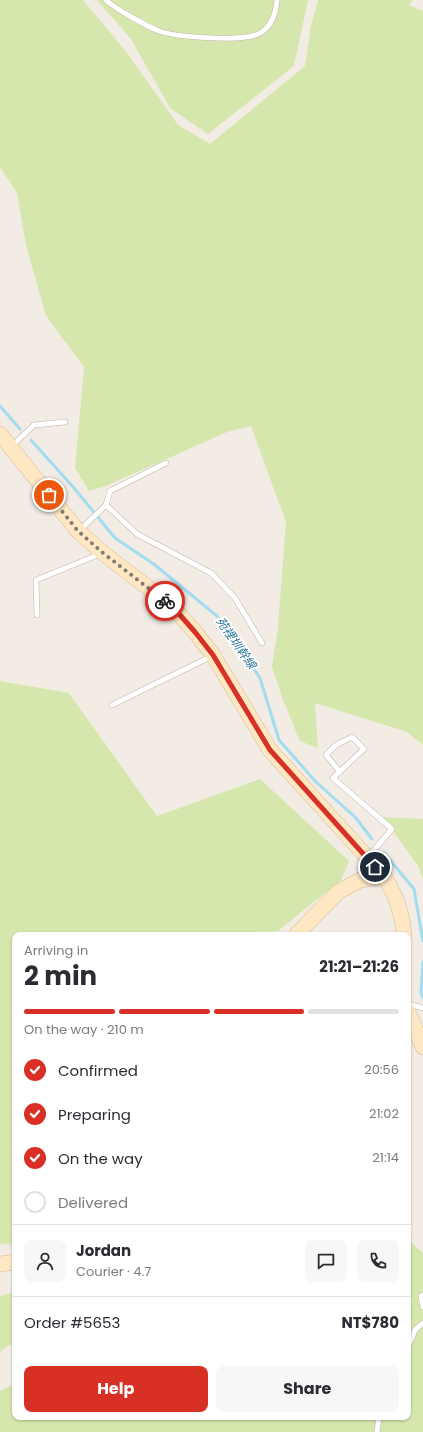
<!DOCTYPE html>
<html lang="en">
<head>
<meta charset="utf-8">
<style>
	:root { --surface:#fff; --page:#f7f7f7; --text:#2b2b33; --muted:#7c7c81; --line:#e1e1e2; --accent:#d93025 }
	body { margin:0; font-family:Poppins,"Noto Sans TC",sans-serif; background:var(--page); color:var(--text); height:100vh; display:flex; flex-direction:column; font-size:15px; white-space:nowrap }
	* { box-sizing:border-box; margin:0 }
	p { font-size:13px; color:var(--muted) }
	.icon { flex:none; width:22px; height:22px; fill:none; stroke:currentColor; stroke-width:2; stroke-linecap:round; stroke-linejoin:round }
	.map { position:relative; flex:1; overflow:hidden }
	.panel { position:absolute; left:12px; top:932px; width:399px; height:488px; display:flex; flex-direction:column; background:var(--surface); border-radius:8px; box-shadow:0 1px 3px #0004 }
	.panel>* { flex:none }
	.pin { position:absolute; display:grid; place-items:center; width:34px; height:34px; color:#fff; margin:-17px; border:2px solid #fff; border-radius:50%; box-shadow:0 1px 4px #0007 }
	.courier { position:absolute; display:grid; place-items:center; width:40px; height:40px; margin:-20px; border:3px solid #d93025; border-radius:50%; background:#fff; color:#222; box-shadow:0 1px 5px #0007 }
	.headline em { font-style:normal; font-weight:700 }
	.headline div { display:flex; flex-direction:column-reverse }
	.headline { display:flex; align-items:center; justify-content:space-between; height:68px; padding:0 12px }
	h1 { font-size:26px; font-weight:700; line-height:30px }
	.bar { display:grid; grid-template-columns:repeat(4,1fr); gap:6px 4px; align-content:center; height:48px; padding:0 12px }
	.bar i { height:5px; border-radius:3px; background:var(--line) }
	.bar .on { background:var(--accent) }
	.bar p { grid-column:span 4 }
	.line { display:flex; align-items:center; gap:10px; padding:0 12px; border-top:1px solid var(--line) }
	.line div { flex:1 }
	.round { display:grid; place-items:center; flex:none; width:42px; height:42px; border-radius:8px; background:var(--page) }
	ol { padding:0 12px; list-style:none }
	li { display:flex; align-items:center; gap:12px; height:44px }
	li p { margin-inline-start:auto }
	li .icon { padding:4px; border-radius:50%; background:var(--accent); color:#fff; stroke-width:4 }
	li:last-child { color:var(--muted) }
	li i { width:22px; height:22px; border:2px solid var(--line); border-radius:50% }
	.action { display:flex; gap:8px; margin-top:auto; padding:8px 12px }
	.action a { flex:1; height:46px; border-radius:8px; background:var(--accent); color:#fff; font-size:16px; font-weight:700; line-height:46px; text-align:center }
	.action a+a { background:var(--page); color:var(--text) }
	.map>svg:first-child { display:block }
</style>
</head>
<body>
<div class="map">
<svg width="423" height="1432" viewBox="0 0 423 1432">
	<rect width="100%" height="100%" fill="#f2ece5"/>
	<!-- green -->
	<g fill="#d6e7ad">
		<polygon points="0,0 83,0 128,54 178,125 210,144 305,66 311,26 318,0 413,0 409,5 423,11 423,745 407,732 315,703 318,748 300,741 283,700 272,667 278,627 286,522 251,426 227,432 106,486 89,491 75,468 84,367 46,316 26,245 17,193 0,167"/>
		<polygon points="97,0 308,0 294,66 208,134 170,108 131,39"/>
		<polygon points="0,681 69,693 157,816 260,779 349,861 341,880 278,931 171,935 15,935 15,1245 0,1244"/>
		<polygon points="383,817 423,819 423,879 418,866"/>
		<polygon points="408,1240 423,1253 423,1432 0,1432 0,1391 15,1383 15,1417 408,1417"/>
		<polygon points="15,1292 15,1344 7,1346 0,1352 0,1296"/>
	</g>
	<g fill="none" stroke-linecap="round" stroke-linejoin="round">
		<!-- stream -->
		<g stroke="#a1dcf0" stroke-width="3">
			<polyline points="0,406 20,429"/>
			<polyline points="31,440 74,488 115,538 155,565 217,616 260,678 279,740 316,782 355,817 372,839"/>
			<polyline points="384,853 414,889 423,941"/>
			<polyline points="423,962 421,993 423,998"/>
		</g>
		<defs>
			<g id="lane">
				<path d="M106,0C115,9 147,26 159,31C176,37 247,43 262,32C272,25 276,12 277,0"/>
				<polyline points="12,446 34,425 65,422"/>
				<polyline points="166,463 110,491 106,505 137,534 211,573 235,598 262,643"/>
				<polyline points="79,531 106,505"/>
				<polyline points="37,615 36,580 100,554"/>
				<polyline points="112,705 212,656"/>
				<polyline points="340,772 326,755 336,745 352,737 364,749 333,778 392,829 368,857"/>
				<polyline points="408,1004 423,1008"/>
				<polyline points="423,1295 421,1296 423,1307"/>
				<polyline points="408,1347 415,1330 423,1323"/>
				<polyline points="377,1432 379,1417"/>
			</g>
			<g id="secondary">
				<path d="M0,434L78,531L103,553L172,606L195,632L213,655L270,750L384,876C396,896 402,911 404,935"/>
				<polyline points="296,935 338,892 360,880 384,876"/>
				<polyline points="408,1012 423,1047"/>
				<polyline points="0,1264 15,1262"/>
			</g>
		</defs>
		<!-- lane casing -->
		<use href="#lane" stroke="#c1b5ab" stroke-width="6"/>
		<!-- secondary casing -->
		<use href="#secondary" stroke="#d6bb97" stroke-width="16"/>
		<!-- lane -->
		<use href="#lane" stroke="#fff" stroke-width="5"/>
		<!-- secondary -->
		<use href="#secondary" stroke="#fee7c3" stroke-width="15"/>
	</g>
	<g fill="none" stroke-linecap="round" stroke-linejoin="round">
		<!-- done -->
		<polyline stroke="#827a73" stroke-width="4" stroke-dasharray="0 7.2" points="49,495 78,531 103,553 165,601"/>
		<!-- route -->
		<polyline stroke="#d93025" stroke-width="5" points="165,601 172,606 195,632 213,655 270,750 375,867"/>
	</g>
	<g text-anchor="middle" stroke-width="4" stroke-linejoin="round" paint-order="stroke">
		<!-- water labels -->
		<g font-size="12" font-style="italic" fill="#2a7a98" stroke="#fff">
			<text transform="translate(236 643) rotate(55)" y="4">苑裡圳幹線</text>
		</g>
	</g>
</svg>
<div class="pin" style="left:49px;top:495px;background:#ea580c"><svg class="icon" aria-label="bag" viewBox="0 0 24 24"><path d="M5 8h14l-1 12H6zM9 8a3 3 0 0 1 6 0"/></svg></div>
<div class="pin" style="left:375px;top:867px;background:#1f2937"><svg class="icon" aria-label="home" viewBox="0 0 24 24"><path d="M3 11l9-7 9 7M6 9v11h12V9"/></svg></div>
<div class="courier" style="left:165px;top:601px"><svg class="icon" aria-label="bike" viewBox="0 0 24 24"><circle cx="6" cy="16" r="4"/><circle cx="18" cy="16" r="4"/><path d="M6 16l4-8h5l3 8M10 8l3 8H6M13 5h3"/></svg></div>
<section class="panel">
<div class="headline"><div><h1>2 min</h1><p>Arriving in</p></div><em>21:21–21:26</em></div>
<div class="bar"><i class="on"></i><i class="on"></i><i class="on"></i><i></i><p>On the way · 210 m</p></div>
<ol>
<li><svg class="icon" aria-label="check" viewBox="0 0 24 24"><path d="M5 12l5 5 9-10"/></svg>Confirmed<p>20:56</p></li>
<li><svg class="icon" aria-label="check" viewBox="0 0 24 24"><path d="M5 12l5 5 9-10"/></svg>Preparing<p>21:02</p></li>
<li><svg class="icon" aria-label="check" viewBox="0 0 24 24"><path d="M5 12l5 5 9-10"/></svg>On the way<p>21:14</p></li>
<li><i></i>Delivered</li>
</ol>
<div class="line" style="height:72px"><a class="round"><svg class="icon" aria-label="person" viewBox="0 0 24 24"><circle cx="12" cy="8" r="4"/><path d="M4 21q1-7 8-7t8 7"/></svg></a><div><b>Jordan</b><p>Courier · 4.7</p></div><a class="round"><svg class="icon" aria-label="chat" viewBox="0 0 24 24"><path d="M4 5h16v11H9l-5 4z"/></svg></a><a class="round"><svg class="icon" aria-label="phone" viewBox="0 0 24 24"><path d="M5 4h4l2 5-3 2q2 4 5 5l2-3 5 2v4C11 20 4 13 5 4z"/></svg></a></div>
<div class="line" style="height:52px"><div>Order #5653</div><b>NT$780</b></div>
<div class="action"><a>Help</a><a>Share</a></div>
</section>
</div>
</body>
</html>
